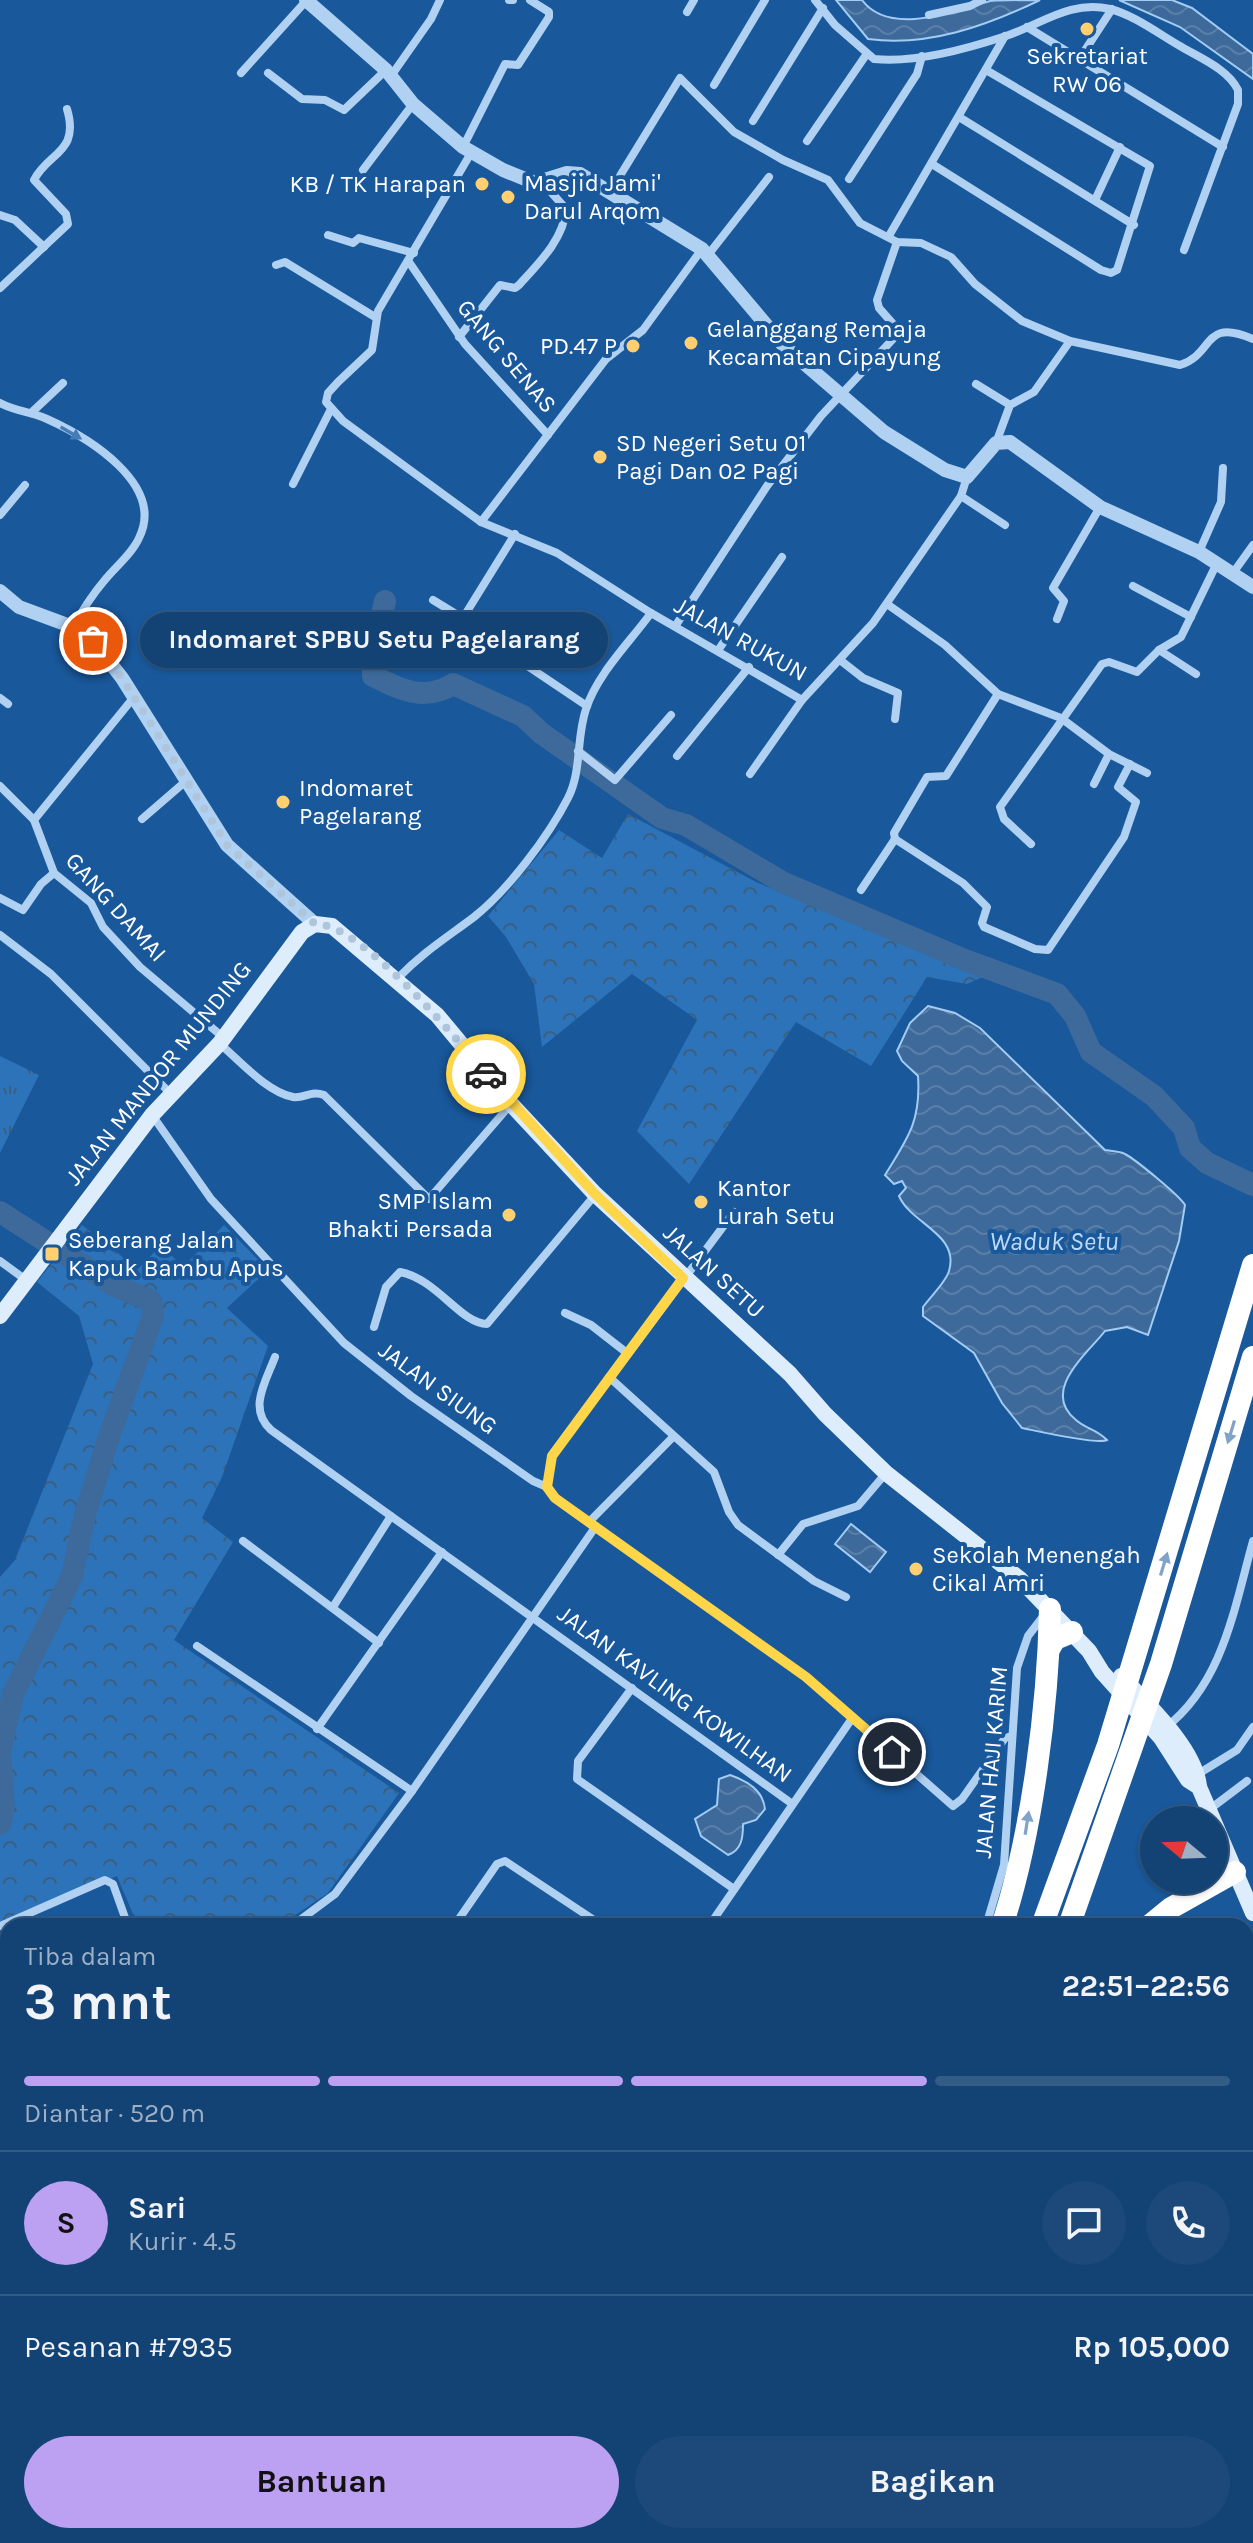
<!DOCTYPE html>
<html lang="id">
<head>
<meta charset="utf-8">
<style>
	:root { --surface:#134274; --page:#1c4979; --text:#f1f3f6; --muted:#9db0c5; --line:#325b86; --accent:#bca0f2 }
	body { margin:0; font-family:Karla,sans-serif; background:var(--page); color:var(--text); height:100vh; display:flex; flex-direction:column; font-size:30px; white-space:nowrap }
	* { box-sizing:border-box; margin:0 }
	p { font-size:26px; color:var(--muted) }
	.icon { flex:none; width:44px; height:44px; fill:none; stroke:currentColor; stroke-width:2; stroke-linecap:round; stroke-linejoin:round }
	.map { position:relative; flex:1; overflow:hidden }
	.panel { position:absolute; left:0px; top:1918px; width:1254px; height:626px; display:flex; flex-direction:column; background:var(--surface); border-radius:24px 24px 0 0; box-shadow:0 2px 6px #0004,0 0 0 2px var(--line) }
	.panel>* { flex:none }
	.needle { width:52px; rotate:289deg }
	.tools { position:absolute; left:1140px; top:1806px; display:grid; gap:16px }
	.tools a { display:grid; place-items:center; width:88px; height:88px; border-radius:50%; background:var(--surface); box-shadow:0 2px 6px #0004,0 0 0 2px var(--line); font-size:40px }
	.pin { position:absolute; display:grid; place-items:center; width:68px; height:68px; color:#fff; margin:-34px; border:4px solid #fff; border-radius:50%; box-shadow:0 2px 8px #0007 }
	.courier { position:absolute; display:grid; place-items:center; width:80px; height:80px; margin:-40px; border:6px solid #ffd54a; border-radius:50%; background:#fff; color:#222; box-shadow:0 2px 10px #0007 }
	.bubble { position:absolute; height:56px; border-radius:28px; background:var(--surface); box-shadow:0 2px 6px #0004,0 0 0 2px var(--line); font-size:26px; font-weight:700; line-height:56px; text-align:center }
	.headline em { font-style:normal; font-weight:700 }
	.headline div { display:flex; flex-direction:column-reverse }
	.headline { display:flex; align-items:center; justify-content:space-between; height:136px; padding:0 24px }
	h1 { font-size:52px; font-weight:700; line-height:60px }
	.bar { display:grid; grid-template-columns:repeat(4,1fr); gap:12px 8px; align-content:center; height:96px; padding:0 24px }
	.bar i { height:10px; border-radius:6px; background:var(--line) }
	.bar .on { background:var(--accent) }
	.bar p { grid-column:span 4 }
	.line { display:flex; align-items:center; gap:20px; padding:0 24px; border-top:2px solid var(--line) }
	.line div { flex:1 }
	.round { display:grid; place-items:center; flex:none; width:84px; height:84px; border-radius:42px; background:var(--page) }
	.button { display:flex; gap:16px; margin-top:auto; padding:16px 24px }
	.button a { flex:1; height:92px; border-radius:48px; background:var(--accent); color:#111; font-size:32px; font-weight:700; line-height:92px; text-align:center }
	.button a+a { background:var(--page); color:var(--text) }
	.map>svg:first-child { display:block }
</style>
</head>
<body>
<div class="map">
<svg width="1253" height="2543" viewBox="0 0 1253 2543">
	<defs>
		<pattern id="forest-crowns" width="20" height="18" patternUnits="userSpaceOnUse" patternTransform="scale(2)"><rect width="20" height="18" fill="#2c73b9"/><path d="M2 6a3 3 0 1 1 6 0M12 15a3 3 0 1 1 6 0" fill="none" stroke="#3e5e7d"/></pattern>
		<pattern id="park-tufts" width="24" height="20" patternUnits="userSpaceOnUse" patternTransform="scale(2)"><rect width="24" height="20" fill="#2c73b9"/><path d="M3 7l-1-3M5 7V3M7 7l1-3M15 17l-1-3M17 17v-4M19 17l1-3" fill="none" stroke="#3e5e7d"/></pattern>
		<pattern id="water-waves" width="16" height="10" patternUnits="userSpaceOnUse" patternTransform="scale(2)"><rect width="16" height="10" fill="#3d6a9a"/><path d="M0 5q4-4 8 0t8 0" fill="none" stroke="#5a80a9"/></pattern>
	</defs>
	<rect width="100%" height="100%" fill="#19589b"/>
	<!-- forest -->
	<g fill="url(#forest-crowns)">
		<polygon points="628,814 756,882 983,977 967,984 927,977 871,1066 796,1022 689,1184 637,1131 697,1020 632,974 542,1047 534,984 506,937 488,916 559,830 602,858"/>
		<polygon points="82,1225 138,1269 161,1245 183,1267 224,1225 268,1270 227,1308 268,1346 222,1477 202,1518 233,1542 174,1640 399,1793 328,1893 279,1926 138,1926 117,1876 0,1927 0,1577 15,1560 93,1364 79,1316 37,1282"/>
		<polygon points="119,2536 264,2536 277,2543 111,2543"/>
	</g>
	<!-- park -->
	<polygon fill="url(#park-tufts)" points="0,1056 39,1075 0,1153"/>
	<!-- water -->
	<g fill="url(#water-waves)" stroke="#a2ccf4" stroke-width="2">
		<path d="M836,0H862C889,37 955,11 990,1C1005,0 1024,0 1040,0C986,26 928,47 868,39Z"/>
		<polygon points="1119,0 1172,0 1192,8 1253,54 1253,79 1180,27"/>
		<path d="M928,1006L955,1013L980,1028L1105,1150C1110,1151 1120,1151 1125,1154C1136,1160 1179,1195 1185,1205L1179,1241L1148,1335L1127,1327L1105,1331C1087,1354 1040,1391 1076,1420C1086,1429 1096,1429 1107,1440C1097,1445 1037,1431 1022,1428L1002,1403L974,1353L923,1316V1307C930,1297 946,1282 949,1271C960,1234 911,1224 899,1196L906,1188L902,1181L894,1184L885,1175C908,1138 921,1121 918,1076L902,1061L897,1051L910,1023Z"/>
		<polygon points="851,1524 886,1552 870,1572 835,1544"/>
		<path d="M730,1775C747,1781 763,1790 765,1809L756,1820L743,1824C743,1837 742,1850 728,1855L701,1836L695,1819L717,1805L719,1779Z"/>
	</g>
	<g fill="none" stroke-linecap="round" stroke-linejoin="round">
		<!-- river -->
		<g stroke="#3d6a9a" stroke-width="22">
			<path d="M385,601L373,653V676C401,690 425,702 453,684L523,716L541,733L662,818L686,825L782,882L965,960L1057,994L1075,1016L1091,1052L1154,1096L1184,1128L1190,1148L1207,1163L1253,1185"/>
			<polyline points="0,1212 115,1286 151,1301 153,1316 111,1431 85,1514 72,1576 13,1694 0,1752 4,1808 0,1824"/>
			<polyline points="0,2046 8,2062"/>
			<polyline points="244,2536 255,2543"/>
		</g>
		<!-- minor -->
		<g stroke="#b0d1f2" stroke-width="8">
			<polyline points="509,0 513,0"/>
			<path d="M815,0L835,25L874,59C916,63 966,49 1006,36C1042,24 1070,0 1110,9C1134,15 1159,34 1180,46C1200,58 1228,69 1238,90V104L1184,250"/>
			<polyline points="687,12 694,0"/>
			<polyline points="929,15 970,6 982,0"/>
			<polyline points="1027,27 1223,147"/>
			<polyline points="1080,58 1112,9"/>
			<polyline points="241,73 306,1"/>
			<polyline points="268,73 302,99 325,100 344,110 386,70"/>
			<polyline points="391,76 431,19 440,0"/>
			<polyline points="714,85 765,0"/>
			<polyline points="959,117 1134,225"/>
			<polyline points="753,121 823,8"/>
			<polyline points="807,141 866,55"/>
			<polyline points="463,147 505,64 518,65 549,17 549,12 530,0"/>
			<polyline points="471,153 378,311 372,350 338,382 328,393 326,402 343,421 481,522 557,553 651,613 802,700"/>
			<polyline points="932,164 1101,270 1111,273 1117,270 1150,166 986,70"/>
			<polyline points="363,170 413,104"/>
			<polyline points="849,179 917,74 922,56"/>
			<path d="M610,192L680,78L734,132L783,160L828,180L860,223L897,242L921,243L951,257L975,284L1022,321L1070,341L1180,365C1215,354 1202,317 1253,339"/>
			<polyline points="1095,200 1120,147"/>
			<polyline points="0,215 15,220 44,247"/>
			<polyline points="890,234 1005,36"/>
			<polyline points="328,235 353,243 359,238 414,253"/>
			<polyline points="708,255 769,177"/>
			<polyline points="409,262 465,344 548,435"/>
			<polyline points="276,265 285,262 375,317"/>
			<path d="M0,288L68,224L66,214L34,180C48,152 80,153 67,109"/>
			<path d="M459,337L500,285L515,288L519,285C538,264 564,239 566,209L543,183"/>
			<polyline points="976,384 1010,405"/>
			<path d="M0,403C15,411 31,412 47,419C87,437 166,484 139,538C132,554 115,567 104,581C92,595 82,611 73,627"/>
			<polyline points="31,413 63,383"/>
			<polyline points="996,443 1010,405 1034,392 1070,341"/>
			<polyline points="293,484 331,409"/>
			<polyline points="961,496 1005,525"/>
			<polyline points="0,515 25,485"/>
			<polyline points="481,522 606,359 643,330 702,249"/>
			<polyline points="1199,552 1221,502 1223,468"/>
			<polyline points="1233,573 1253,545"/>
			<polyline points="1133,586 1191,617"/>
			<polyline points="433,600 500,641"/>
			<polyline points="887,604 945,645 998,694 1061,718 1109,754 1147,773"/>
			<polyline points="463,618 515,534"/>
			<polyline points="1057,619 1064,601 1053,588 1100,507"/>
			<polyline points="676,625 767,486 821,416 893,339 894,325 879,308 877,300 897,242"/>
			<polyline points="719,649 782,557"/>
			<polyline points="1159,650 1196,674"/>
			<polyline points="840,660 863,678 898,693 895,719"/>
			<polyline points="520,661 587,706"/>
			<polyline points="998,694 946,776 927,777 894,833 895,839 963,883 987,907 982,923 984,927 1035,949 1048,950 1124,837 1136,802 1118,787 1130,764"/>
			<polyline points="0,698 8,704"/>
			<polyline points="578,751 615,780 671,715"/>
			<polyline points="677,756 749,667"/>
			<polyline points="750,774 802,700 873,623 961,496 967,477"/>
			<polyline points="1094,784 1109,754"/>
			<polyline points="0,786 34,820 54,873 91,903 103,927 140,967 224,1038"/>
			<polyline points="142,819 186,781"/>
			<polyline points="34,820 134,697"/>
			<polyline points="1031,844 1004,819 1000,807 1102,664 1109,662 1137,672 1159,650 1181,637 1217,563"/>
			<polyline points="861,890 895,839"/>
			<polyline points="0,898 23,910 41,884 54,873"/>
			<polyline points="0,935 51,974 171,1094"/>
			<path d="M398,978C422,953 446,938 474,917C508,890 548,837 568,798C582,771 576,738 586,709C597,674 630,642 651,613"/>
			<path d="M220,1044C240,1061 267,1092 293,1097C304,1099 311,1090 324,1095L429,1199L511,1104"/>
			<polyline points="152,1115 211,1199 344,1343 411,1396 533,1481 547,1487"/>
			<polyline points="0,1261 26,1280"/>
			<polyline points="565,1313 591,1325 627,1353"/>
			<path d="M374,1327L386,1287L400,1272C437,1279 461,1324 487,1324L595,1195"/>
			<path d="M275,1357C265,1383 248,1409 271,1430L791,1803"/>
			<polyline points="609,1377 714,1472 729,1512 738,1525 814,1581 846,1597"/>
			<polyline points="547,1487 555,1498 806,1677 953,1806 962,1799 1005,1738 1012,1736"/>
			<polyline points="547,1487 552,1456 734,1212"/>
			<polyline points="589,1522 673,1437"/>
			<polyline points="243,1541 379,1643"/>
			<polyline points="778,1555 803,1524 858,1506 886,1473"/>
			<polyline points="333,1607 391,1516"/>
			<polyline points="197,1646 412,1791"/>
			<polyline points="632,1688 578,1761 577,1779 734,1889"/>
			<path d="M1165,1728C1223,1683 1234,1609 1253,1541"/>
			<polyline points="317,1729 442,1552"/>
			<polyline points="1198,1774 1237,1750 1253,1727"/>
			<polyline points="1210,1809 1247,1781"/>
			<polyline points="0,1926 105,1880 113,1884 128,1926"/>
			<polyline points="292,1926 335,1894 412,1791 596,1526"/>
			<polyline points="454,1926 497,1864 505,1861 603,1926"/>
			<polyline points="709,1926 853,1717"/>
			<polyline points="812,1926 821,1926"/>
			<polyline points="986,1926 1004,1865 1017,1668 1028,1636 1045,1614"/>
			<polyline points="0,1988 8,2009"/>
			<polyline points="0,2045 8,2037"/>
			<polyline points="1246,2060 1253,2052"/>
			<polyline points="0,2169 8,2180"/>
			<polyline points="1246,2211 1253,2208"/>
			<polyline points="0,2222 8,2233"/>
			<polyline points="0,2249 8,2243"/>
			<polyline points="275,2536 285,2543"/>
			<polyline points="619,2536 625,2543"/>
			<polyline points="722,2536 736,2543"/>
			<polyline points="927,2536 934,2543"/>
			<polyline points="589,2537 590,2536"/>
			<polyline points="684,2539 689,2536"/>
			<polyline points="356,2543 363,2536"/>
			<polyline points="465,2543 473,2536"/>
			<polyline points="865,2543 868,2536"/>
		</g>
		<!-- tertiary -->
		<g stroke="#b0d1f2" stroke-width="14">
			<polyline points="306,0 386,70 413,104 463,147 503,170 535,183 567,173 580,174 702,249 784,346 884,432 945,470 967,477 996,443 1010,442 1100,507 1199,552 1253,587"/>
			<polyline points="0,591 19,607 73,627 93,641 122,678 227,845 315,924"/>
		</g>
		<!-- secondary -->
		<g stroke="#deedfc" stroke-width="16">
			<polyline points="0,1316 152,1115 220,1043 302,932 315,924 332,926 437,1015 511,1104 595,1194 790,1374 825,1414 886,1473 1020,1579 1089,1651 1102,1672 1161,1738 1188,1780 1199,1787 1253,1913"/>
			<path d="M1121,1676C1147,1704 1196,1749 1199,1787"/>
			<polyline points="0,2456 8,2466"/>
			<polyline points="68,2536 74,2543"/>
		</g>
		<!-- motorway -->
		<g stroke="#fff" stroke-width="22">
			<polyline points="1049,1649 1055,1639 1072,1632"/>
			<path d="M1002,1926C1032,1835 1048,1706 1050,1609"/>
			<polyline points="1042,1926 1108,1745 1253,1265"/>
			<polyline points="1069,1926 1161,1664 1253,1357"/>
			<polyline points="1149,1926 1171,1908 1235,1872"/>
			<polyline points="767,2543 769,2536"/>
			<polyline points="798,2543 801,2536"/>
			<polyline points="827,2543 829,2536"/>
			<polyline points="850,2543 854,2536"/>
		</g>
	</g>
	<!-- one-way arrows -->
	<defs><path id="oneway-solid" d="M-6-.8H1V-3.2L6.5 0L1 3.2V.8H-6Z" transform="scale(2)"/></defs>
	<use fill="#467cb5" href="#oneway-solid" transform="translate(71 433) rotate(30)"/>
	<g fill="#80a3c8">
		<use href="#oneway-solid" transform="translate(1231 1432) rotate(107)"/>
		<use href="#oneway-solid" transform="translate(1164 1564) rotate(-73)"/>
		<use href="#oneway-solid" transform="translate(1027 1823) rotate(-81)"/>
	</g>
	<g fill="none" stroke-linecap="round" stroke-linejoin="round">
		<!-- done -->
		<path stroke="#aec5dc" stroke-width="8" stroke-dasharray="0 14.4" d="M93,641L122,678L227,845L315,924C359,922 457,1039 486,1074"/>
		<!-- route -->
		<polyline stroke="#ffd54a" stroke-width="10" points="486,1074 595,1194 683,1278 552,1456 547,1487 555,1498 806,1677 892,1752"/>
	</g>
	<!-- markers -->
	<g fill="#ffcf70" stroke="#19589b" stroke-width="3">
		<circle cx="1087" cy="29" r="8"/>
		<circle cx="482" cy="184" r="8"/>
		<circle cx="508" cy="197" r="8"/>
		<circle cx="691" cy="343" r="8"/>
		<circle cx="633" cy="346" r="8"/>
		<circle cx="600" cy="457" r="8"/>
		<circle cx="283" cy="802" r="8"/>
		<circle cx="701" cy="1202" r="8"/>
		<circle cx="509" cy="1215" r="8"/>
		<rect x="44" y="1246" width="16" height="16" rx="4"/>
		<circle cx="916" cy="1569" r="8"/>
	</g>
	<g text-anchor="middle" stroke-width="8" stroke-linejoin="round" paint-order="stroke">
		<!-- poi labels -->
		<g font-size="24" fill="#fff" stroke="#19589b" text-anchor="start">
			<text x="1087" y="64" text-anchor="middle">Sekretariat<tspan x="1087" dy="28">RW 06</tspan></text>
			<text x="524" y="191">Masjid Jami'<tspan x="524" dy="28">Darul Arqom</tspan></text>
			<text x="466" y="192" text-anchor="end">KB / TK Harapan</text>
			<text x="707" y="337">Gelanggang Remaja<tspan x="707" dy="28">Kecamatan Cipayung</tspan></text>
			<text x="617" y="354" text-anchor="end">PD.47 P</text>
			<text x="616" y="451">SD Negeri Setu 01<tspan x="616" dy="28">Pagi Dan 02 Pagi</tspan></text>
			<text x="299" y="796">Indomaret<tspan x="299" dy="28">Pagelarang</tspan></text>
			<text x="717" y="1196">Kantor<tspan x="717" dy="28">Lurah Setu</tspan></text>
			<text x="493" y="1209" text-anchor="end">SMP Islam<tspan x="493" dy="28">Bhakti Persada</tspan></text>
			<text x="68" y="1248">Seberang Jalan<tspan x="68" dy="28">Kapuk Bambu Apus</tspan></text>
			<text x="932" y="1563">Sekolah Menengah<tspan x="932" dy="28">Cikal Amri</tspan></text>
		</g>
		<!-- street labels -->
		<g font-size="24" fill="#fff" stroke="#19589b">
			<text transform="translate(507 356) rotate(50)" y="8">GANG SENAS</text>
			<text transform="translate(741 639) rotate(29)" y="8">JALAN RUKUN</text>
			<text transform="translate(116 907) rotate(48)" y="8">GANG DAMAI</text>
			<text transform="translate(158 1073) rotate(-51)" y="8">JALAN MANDOR MUNDING</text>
			<text transform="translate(714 1271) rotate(42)" y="8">JALAN SETU</text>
			<text transform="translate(438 1388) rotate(36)" y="8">JALAN SIUNG</text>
			<text transform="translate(675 1694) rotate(36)" y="8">JALAN KAVLING KOWILHAN</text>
			<text transform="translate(991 1762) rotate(-85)" y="8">JALAN HAJI KARIM</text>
		</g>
		<!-- water labels -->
		<g font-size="26" font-style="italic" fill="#bcdaf8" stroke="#19589b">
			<text x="1054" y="1250">Waduk Setu</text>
		</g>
	</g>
</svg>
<div class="tools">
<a><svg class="needle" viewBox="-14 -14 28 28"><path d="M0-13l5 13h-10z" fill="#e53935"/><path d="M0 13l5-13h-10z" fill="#9db0c5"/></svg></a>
</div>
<div class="pin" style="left:93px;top:641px;background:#ea580c"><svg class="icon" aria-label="bag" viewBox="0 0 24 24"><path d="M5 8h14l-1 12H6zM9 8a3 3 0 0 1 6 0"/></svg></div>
<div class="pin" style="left:892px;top:1752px;background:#1f2937"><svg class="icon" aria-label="home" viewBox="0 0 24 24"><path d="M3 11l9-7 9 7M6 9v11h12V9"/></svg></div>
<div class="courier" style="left:486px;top:1074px"><svg class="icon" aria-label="car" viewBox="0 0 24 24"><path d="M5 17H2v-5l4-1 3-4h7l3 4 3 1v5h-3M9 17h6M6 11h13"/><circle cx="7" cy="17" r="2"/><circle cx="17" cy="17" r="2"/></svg></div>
<div class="bubble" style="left:140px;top:612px;width:468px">Indomaret SPBU Setu Pagelarang</div>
<section class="panel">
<div class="headline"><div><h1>3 mnt</h1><p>Tiba dalam</p></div><em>22:51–22:56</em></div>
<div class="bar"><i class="on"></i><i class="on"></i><i class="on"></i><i></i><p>Diantar · 520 m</p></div>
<div class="line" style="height:144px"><b class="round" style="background:var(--accent);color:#111">S</b><div><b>Sari</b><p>Kurir · 4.5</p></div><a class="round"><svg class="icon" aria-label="chat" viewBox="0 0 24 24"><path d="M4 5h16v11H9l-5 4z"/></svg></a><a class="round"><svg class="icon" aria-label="phone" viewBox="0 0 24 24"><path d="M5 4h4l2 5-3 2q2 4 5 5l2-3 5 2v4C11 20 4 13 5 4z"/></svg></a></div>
<div class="line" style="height:104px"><div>Pesanan #7935</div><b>Rp 105,000</b></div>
<div class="button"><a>Bantuan</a><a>Bagikan</a></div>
</section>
</div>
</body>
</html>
